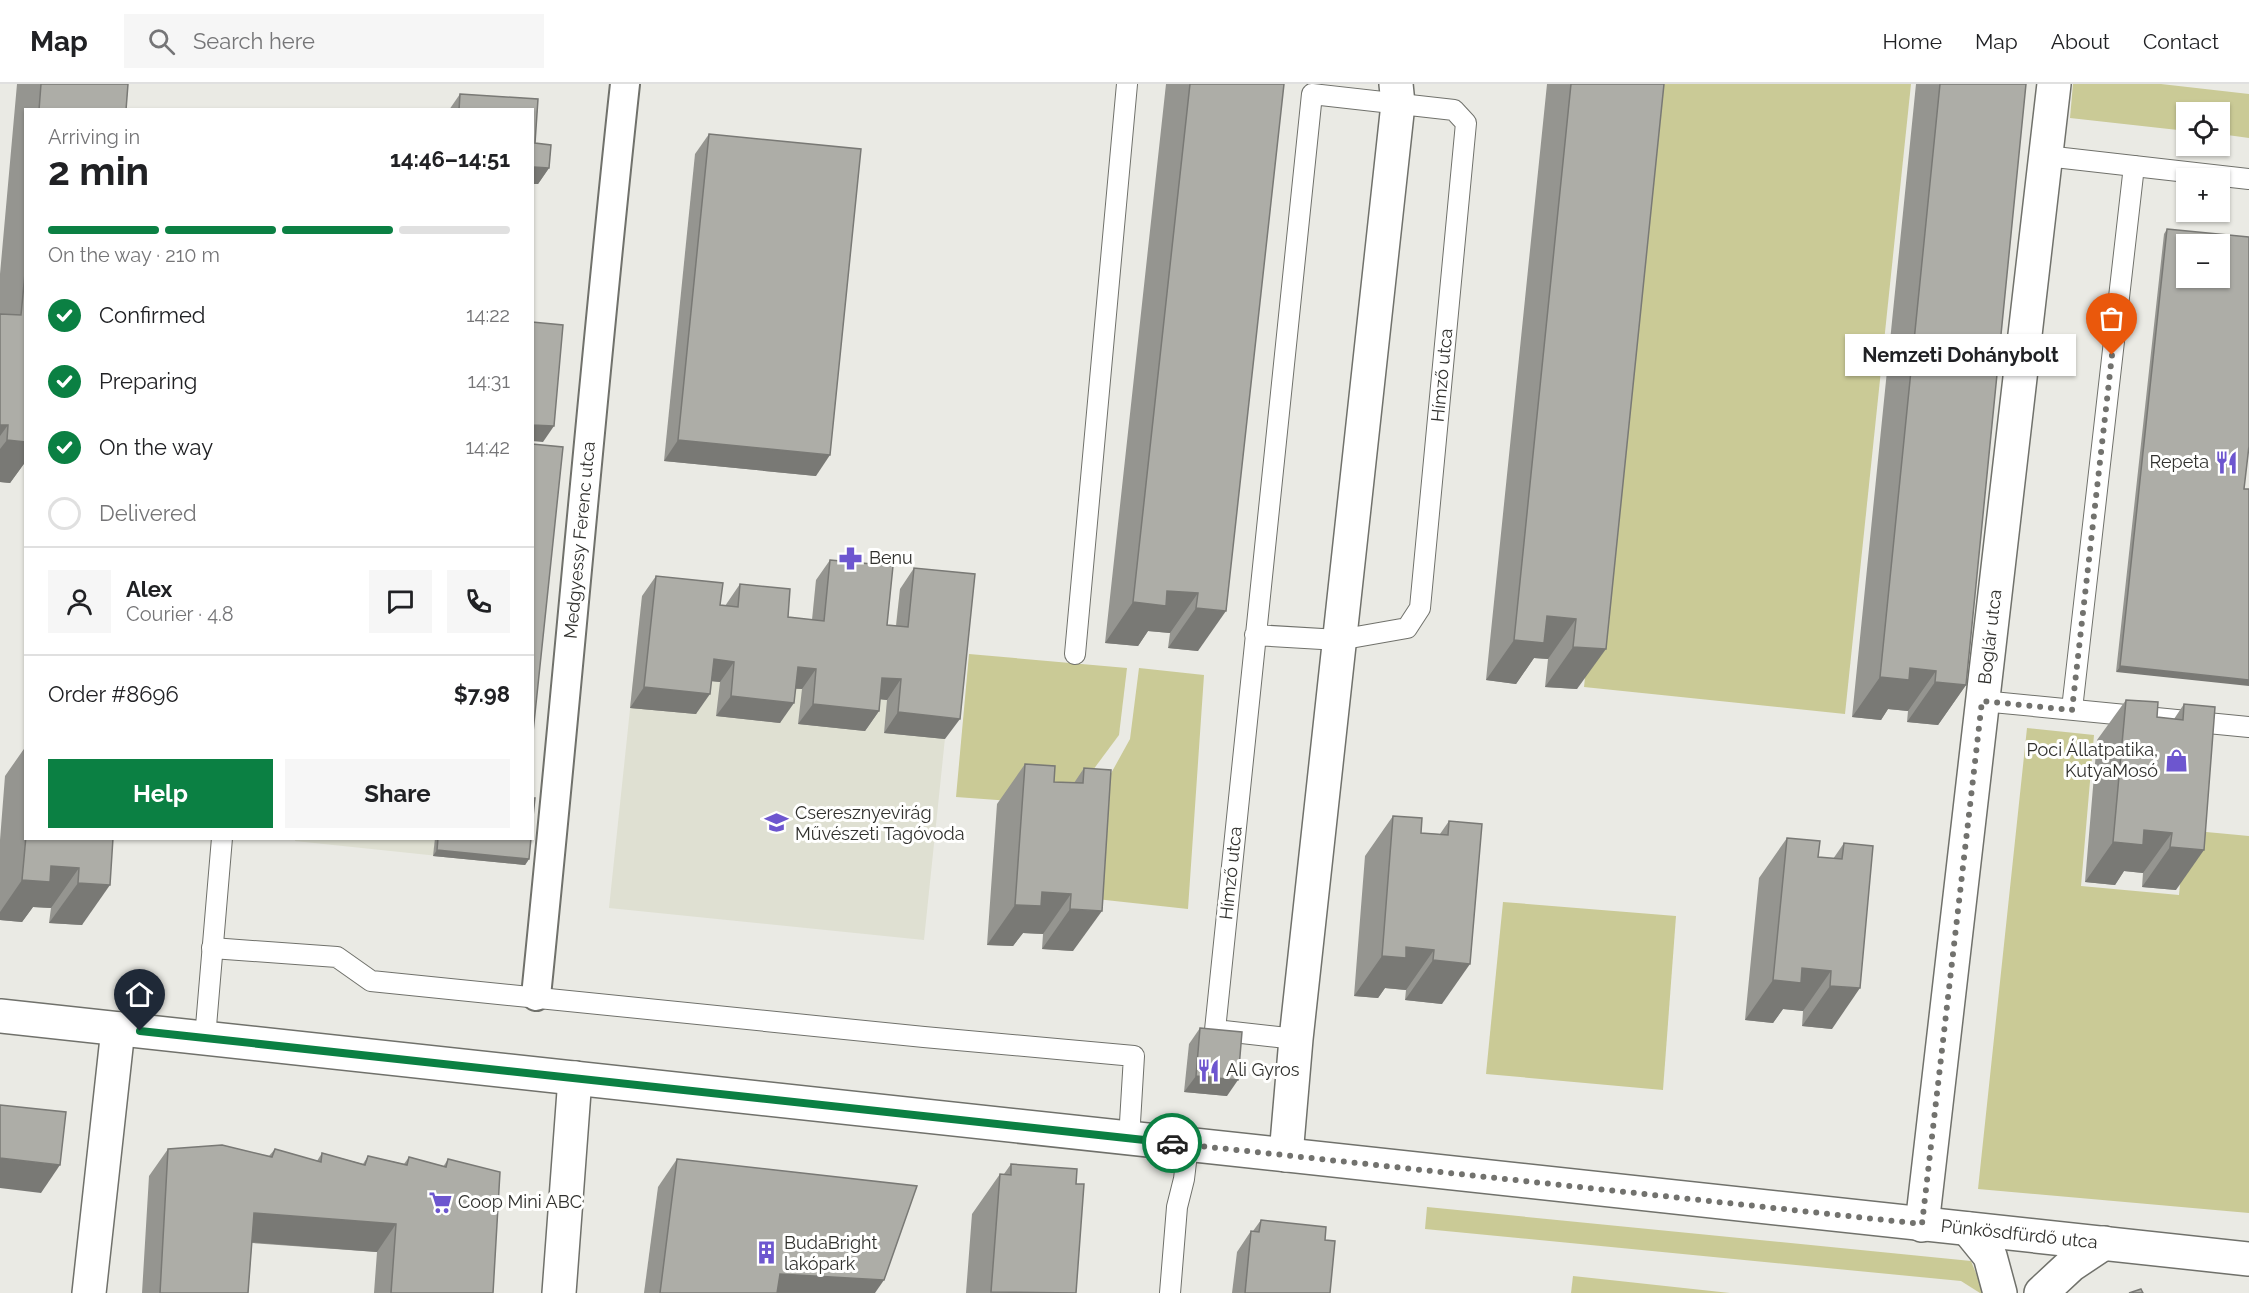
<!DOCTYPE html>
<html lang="en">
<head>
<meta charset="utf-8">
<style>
	:root { --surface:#fff; --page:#f6f6f6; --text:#202124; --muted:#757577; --line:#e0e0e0; --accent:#0b8043 }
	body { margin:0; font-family:Raleway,sans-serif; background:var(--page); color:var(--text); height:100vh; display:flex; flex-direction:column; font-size:22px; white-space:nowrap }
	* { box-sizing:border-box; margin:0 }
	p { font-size:20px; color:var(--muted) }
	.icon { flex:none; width:33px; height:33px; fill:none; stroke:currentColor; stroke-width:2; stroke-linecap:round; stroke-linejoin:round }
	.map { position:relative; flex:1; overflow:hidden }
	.side { position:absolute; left:24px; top:24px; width:510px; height:732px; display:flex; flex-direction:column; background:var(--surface); border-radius:0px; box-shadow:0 2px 4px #0004 }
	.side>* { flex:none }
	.buttons { position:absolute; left:2176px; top:18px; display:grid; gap:12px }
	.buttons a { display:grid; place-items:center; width:54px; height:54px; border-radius:0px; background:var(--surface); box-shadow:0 2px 4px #0004; font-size:30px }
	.pin { position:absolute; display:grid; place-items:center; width:51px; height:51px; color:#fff; margin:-62px -26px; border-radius:50% 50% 50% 0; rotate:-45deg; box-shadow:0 0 6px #0007 }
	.pin .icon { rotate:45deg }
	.courier { position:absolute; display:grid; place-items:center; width:60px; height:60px; margin:-30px; border:4px solid #0b8043; border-radius:50%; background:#fff; color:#222; box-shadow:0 2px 8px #0007 }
	.bubble { position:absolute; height:42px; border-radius:0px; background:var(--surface); box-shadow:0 2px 4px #0004; font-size:20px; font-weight:700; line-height:42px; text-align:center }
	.overview em { font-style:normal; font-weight:700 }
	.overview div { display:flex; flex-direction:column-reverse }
	.overview { display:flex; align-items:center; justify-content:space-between; height:102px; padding:0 24px }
	h1 { font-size:39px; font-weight:700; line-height:45px }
	.bar { display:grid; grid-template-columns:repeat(4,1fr); gap:9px 6px; align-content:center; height:72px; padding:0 24px }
	.bar i { height:8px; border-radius:4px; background:var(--line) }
	.bar .current { background:var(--accent) }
	.bar p { grid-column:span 4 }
	.line { display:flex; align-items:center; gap:15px; padding:0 24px; border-top:2px solid var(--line) }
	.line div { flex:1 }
	.round { display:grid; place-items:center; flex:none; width:63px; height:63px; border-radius:0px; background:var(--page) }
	ol { padding:0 24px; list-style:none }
	li { display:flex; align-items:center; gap:18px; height:66px }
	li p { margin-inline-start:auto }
	li .icon { padding:6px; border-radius:50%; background:var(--accent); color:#fff; stroke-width:4 }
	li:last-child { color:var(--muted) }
	li i { width:33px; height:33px; border:3px solid var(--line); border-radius:50% }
	.action { display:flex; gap:12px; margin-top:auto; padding:12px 24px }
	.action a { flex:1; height:69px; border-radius:0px; background:var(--accent); color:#fff; font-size:24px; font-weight:700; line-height:69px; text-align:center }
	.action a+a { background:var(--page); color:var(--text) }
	header { display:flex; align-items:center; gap:36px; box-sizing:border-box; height:84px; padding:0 30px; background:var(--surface); border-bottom:2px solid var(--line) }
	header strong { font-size:28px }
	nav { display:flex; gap:33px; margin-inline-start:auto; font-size:21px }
	.search { width:420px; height:54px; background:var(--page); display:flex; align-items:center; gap:15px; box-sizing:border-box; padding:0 21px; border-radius:0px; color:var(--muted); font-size:22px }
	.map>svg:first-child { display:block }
</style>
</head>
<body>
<header>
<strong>Map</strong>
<div class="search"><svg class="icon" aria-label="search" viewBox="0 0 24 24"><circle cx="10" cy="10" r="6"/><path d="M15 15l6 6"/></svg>Search here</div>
<nav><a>Home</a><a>Map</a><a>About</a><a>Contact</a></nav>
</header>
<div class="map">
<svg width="2249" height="1209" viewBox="0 0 2249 1209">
	<rect width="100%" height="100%" fill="#eaeae4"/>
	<!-- built -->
	<g fill="#dfe0d2">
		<polygon points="816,496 878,502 872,561 893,563 900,505 960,510 924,856 609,824 642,512 708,519 723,543 725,521 776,526 810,557"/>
		<polygon points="295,754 528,755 525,781 295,757"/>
	</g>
	<!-- green -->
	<g fill="#caca96">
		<polygon points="1647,0 1911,0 1845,630 1584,603"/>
		<polygon points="2073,0 2161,0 2249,10 2249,54 2220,50 2220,28 2187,28 2187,47 2070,34"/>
		<polygon points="969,570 1127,584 1119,651 1067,721 956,713"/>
		<polygon points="1139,584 1204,591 1188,825 1087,814 1093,722 1130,655"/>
		<polygon points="2027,644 2094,651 2081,802 2179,811 2185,746 2249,752 2249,1129 1978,1105"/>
		<polygon points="1503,818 1676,832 1663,1006 1486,990"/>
		<polygon points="1427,1123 1971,1177 1984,1209 1980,1209 1961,1197 1425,1145"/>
		<polygon points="1573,1192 1730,1209 1571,1209"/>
	</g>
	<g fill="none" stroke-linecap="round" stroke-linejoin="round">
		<defs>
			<g id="service">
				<polyline points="2046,72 2249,95"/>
				<path id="s1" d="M1255,551L1339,556L1407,544L1420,524L1466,39L1454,26L1312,10L1215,946L1296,955"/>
				<polyline points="1075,570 1127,0"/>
				<polyline points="1982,617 2249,643"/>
				<polyline points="2072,625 2134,82"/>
				<polyline points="212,864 337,873 371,897 924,953 1134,972 1129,1055"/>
				<polyline points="205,954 222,754"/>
				<polyline points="1170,1209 1177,1123 1184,1095 1188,1061"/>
			</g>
			<g id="pedestrian">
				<path id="s2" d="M536,912C567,608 592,304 625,0"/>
			</g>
			<g id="minor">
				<polyline points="1286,1071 1296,955 1398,20 1396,0"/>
				<path id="s3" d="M1922,1141L2054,0"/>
				<polyline points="1968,1145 1990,1172 2000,1209"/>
				<polyline points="89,1209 118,945"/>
				<polyline points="559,1209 575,994"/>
				<polyline points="2041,1209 2071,1181 2104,1159"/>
			</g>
			<g id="tertiary">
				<path id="s4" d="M0,932L2249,1175"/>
			</g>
		</defs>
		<!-- service casing -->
		<use href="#service" stroke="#70716b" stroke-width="22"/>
		<!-- pedestrian casing -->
		<use href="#pedestrian" stroke="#70716b" stroke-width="32"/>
		<!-- minor casing -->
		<use href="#minor" stroke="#70716b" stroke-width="36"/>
		<!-- tertiary casing -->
		<use href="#tertiary" stroke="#70716b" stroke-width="36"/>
		<!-- service -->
		<use href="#service" stroke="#fff" stroke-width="20"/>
		<!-- pedestrian -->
		<use href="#pedestrian" stroke="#fff" stroke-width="28"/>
		<!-- minor -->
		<use href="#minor" stroke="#fff" stroke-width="33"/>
		<!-- tertiary -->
		<use href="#tertiary" stroke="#fff" stroke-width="33"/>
	</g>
	<!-- wall -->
	<g fill="#959590">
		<polygon points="17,0 128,0 126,26 26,26 26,377 10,399 0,398 0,190"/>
		<polygon points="1166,0 1284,0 1198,567 1168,564 1170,549 1148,547 1138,562 1105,559"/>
		<polygon points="1547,0 1664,0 1577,605 1545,603 1548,575 1534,574 1516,600 1486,596"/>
		<polygon points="1916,0 2026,0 1966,601 1938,641 1907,638 1908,627 1888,625 1881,636 1852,633"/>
		<polygon points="460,10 538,15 535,59 551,61 549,84 538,100 533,100 532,107 532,26 449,26"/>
		<polygon points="709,50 816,392 664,377 695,70"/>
		<polygon points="2167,145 2244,405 2249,405 2116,588 2164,150"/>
		<polygon points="830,476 887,541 896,542 900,505 914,484 945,655 884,649 887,616 880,615 879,627 865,647 798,640 802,605 796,605 780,639 716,632 720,598 711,597 696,630 630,624 642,512 656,492 720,521 725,522 740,500 788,533 812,536 816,496"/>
		<polygon points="2126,616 2157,633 2174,635 2184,620 2176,806 2142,803 2143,789 2124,787 2115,801 2085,798 2097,656"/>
		<polygon points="26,662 26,754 113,754 82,841 49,839 51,824 33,823 22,838 0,836 0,756 5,692"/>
		<polygon points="1025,680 1054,698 1074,699 1084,684 1073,867 1042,865 1043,850 1023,849 1013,862 987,861 997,720"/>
		<polygon points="1393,732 1421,749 1440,750 1449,737 1442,920 1405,916 1406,906 1385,904 1378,914 1354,912 1365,772"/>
		<polygon points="435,754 531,754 529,775 525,781 433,772"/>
		<polygon points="1787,754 1818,773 1833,775 1844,759 1832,945 1802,942 1803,927 1783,925 1773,939 1745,936 1759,794"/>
		<polygon points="1200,944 1227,1012 1184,1008 1189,960"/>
		<polygon points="168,1065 269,1072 275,1065 317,1077 322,1069 363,1080 368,1072 404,1080 409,1073 443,1083 448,1075 493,1209 374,1209 377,1168 252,1159 248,1209 142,1209 149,1092"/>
		<polygon points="677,1075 875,1209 644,1209 658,1103"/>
		<polygon points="1011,1080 1076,1100 1076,1209 966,1209 972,1130 1000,1090 1004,1090"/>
		<polygon points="1261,1136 1325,1156 1330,1209 1232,1209 1237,1168 1251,1147 1253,1147"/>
	</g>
	<!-- shaded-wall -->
	<g fill="#797975">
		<polygon points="534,83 549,84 538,100 532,100"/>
		<polygon points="0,341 8,341 0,352"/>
		<polygon points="532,341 554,342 543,358 532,357"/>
		<polygon points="7,356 26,358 26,377 10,399 0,398 0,365"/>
		<polygon points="678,356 830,371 816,392 664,377"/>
		<polygon points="1167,507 1198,509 1170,549 1148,547 1138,562 1105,559 1133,518"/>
		<polygon points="1196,524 1226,527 1198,567 1168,564"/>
		<polygon points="1547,532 1576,535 1548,575 1534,574 1516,600 1486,596 1514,556"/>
		<polygon points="1573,563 1606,565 1577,605 1545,603"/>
		<polygon points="714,575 734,578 720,598 700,596"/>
		<polygon points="2120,582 2249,596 2249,602 2116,588"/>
		<polygon points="798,583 816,585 802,605 783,603"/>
		<polygon points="1910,584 1936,587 1908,627 1888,625 1881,636 1852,633 1880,593"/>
		<polygon points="882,594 901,595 887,616 868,614"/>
		<polygon points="1935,598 1966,601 1938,641 1907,638"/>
		<polygon points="644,603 710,610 696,630 630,624"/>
		<polygon points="731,612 794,619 780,639 716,632"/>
		<polygon points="813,620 879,627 865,647 798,640"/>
		<polygon points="898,628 960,635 945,655 884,649"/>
		<polygon points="2144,746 2172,749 2143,789 2124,787 2115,801 2085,798 2113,758"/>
		<polygon points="2170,763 2204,766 2176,806 2142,803"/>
		<polygon points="437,766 529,775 525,781 433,772"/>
		<polygon points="51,782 79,784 51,824 33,823 22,838 0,836 0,828 22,796"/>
		<polygon points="78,799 110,801 82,841 49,839"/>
		<polygon points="1042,808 1071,810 1043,850 1023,849 1013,862 987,861 1015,821"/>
		<polygon points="1070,825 1102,827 1073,867 1042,865"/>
		<polygon points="1406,863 1434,866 1406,906 1385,904 1378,914 1354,912 1382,872"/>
		<polygon points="1433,876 1470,880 1442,920 1405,916"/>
		<polygon points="1802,884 1831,887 1803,927 1783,925 1773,939 1745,936 1773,896"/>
		<polygon points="1830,902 1860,904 1832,945 1802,942"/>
		<polygon points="1196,992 1238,996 1227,1012 1184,1008"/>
		<polygon points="0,1074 60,1081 41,1109 0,1104"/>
		<polygon points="254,1129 396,1140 377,1168 234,1157"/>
		<polygon points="780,1190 884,1196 875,1209 767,1209"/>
	</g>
	<!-- building -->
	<g fill="#adada7" stroke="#797975" stroke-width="1.5" fill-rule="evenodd">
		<polygon points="41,0 128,0 126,26 39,26"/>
		<polygon points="1190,0 1284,0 1226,527 1196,524 1198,509 1167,507 1166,522 1133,518"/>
		<polygon points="1571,0 1664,0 1606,565 1573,563 1576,535 1547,532 1544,559 1514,556"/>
		<polygon points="1940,0 2026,0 1966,601 1935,598 1936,587 1910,584 1909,596 1880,593"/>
		<polygon points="460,10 538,15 535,59 551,61 549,84 534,83 532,107 532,26 459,26"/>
		<polygon points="709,50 861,65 830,371 678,356"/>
		<path d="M2167,145L2249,153V362L2244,405H2249V596L2120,582ZM2187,160H2220V194H2187Z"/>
		<polygon points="26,179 26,358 7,356 8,341 0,341 0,230 21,231"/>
		<polygon points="532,238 563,241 554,342 532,341"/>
		<polygon points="532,360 563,363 532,658"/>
		<polygon points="830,476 893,482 887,541 908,543 914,484 975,490 960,635 898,628 901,595 882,594 879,627 813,620 816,585 798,583 794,619 731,612 734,578 714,575 710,610 644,603 656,492 723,499 720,521 738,523 740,500 790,505 788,533 824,537"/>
		<polygon points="2126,616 2158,618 2157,633 2183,636 2184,620 2215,623 2204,766 2170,763 2172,749 2144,746 2143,761 2113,758"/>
		<polygon points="1025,680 1055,682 1054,698 1083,699 1084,684 1111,686 1102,827 1070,825 1071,810 1042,808 1041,822 1015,821"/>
		<polygon points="532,714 535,714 532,742"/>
		<polygon points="1393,732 1422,734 1421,749 1448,751 1449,737 1482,740 1470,880 1433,876 1434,866 1406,863 1406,874 1382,872"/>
		<polygon points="26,752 26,754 113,754 110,801 78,799 79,784 51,782 50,798 22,796"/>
		<polygon points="438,754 531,754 529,775 437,766"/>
		<polygon points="1787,754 1820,757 1818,773 1842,775 1844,759 1873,762 1860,904 1830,902 1831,887 1802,884 1801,899 1773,896"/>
		<polygon points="1200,944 1242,948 1238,996 1196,992"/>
		<polygon points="0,1021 66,1028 60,1081 0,1074"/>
		<polygon points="222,1061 272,1073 275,1065 321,1078 322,1069 365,1081 368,1072 407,1081 409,1073 446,1083 448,1075 500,1088 493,1209 391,1209 396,1140 254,1129 248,1209 160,1209 168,1065"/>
		<polygon points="677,1075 917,1102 884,1196 780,1190 777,1209 660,1209"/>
		<polygon points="1011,1080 1077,1085 1076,1100 1084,1100 1076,1209 991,1208 1000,1090 1011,1091"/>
		<polygon points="1261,1136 1326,1143 1325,1156 1335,1157 1330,1209 1245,1209 1251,1147 1259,1148"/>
		<polygon points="2141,1205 2143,1209 2129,1209"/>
	</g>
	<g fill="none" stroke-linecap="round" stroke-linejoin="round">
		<!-- done -->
		<polyline stroke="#72726e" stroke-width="6" stroke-dasharray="0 10.8" points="1172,1059 1922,1140 1982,617 2072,626 2112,271"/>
		<!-- route -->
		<polyline stroke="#0b8043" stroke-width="8" points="140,947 1172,1059"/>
	</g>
	<!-- icons -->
	<defs>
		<symbol id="restaurant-bare" viewBox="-9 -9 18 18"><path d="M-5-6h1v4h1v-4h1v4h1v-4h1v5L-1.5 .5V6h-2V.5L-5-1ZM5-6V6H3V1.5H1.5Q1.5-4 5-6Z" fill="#6d56cf" stroke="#fffffe" stroke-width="2.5" paint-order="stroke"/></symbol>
		<symbol id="pharmacy-bare" viewBox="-9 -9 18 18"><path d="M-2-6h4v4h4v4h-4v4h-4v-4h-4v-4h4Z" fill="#6d56cf" stroke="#fffffe" stroke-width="2.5" paint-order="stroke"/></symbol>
		<symbol id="shop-bare" viewBox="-9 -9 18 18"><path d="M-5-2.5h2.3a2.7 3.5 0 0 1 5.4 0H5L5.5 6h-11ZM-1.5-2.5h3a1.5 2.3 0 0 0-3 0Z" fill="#6d56cf" stroke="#fffffe" stroke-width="2.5" paint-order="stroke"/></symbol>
		<symbol id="school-bare" viewBox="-9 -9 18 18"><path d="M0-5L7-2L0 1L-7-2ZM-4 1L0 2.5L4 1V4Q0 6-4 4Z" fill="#6d56cf" stroke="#fffffe" stroke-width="2.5" paint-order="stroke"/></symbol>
		<symbol id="supermarket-bare" viewBox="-9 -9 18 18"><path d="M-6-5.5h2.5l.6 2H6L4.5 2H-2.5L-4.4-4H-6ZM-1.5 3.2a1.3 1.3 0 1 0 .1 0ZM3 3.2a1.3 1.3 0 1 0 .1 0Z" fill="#6d56cf" stroke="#fffffe" stroke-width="2.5" paint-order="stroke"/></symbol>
		<symbol id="building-bare" viewBox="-9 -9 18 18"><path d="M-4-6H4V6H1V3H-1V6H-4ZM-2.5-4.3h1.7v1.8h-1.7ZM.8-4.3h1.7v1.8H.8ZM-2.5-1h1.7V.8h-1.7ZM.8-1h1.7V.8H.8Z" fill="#6d56cf" stroke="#fffffe" stroke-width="2.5" paint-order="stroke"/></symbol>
	</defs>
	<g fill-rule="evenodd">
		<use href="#restaurant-bare" x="2210" y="362" width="33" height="33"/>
		<use href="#pharmacy-bare" x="834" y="458" width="33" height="33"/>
		<use href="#shop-bare" x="2160" y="660" width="33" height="33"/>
		<use href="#school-bare" x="760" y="722" width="33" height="33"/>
		<use href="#restaurant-bare" x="1192" y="970" width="33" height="33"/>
		<use href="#supermarket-bare" x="424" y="1102" width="33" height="33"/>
		<use href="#building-bare" x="750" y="1152" width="33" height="33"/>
	</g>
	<g text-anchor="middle" stroke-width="6" stroke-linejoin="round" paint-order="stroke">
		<!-- street labels -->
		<g font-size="18" fill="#31312e" stroke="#fffffe">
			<text dy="6" stroke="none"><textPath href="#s1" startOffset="411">Hímző utca</textPath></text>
			<text dy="6" stroke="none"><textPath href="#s2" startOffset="458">Medgyessy Ferenc utca</textPath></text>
			<text dy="6" stroke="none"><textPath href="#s3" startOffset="592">Boglár utca</textPath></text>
			<text transform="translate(1231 789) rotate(-84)" y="6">Hímző utca</text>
			<text dy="6" stroke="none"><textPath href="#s4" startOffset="2031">Pünkösdfürdő utca</textPath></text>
		</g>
		<!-- poi labels -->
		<g font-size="18" fill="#31312e" stroke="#fffffe" text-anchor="start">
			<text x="2209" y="384" text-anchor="end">Repeta</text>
			<text x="869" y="480">Benu</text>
			<text x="2158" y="672" text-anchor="end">Poci Állatpatika,<tspan x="2158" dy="21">KutyaMosó</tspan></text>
			<text x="795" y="735">Cseresznyevirág<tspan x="795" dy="21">Művészeti Tagóvoda</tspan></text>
			<text x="1226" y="992">Ali Gyros</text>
			<text x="458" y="1124">Coop Mini ABC</text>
			<text x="784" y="1165">BudaBright<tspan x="784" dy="21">lakópark</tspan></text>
		</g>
	</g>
</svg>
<div class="buttons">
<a><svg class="icon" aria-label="locate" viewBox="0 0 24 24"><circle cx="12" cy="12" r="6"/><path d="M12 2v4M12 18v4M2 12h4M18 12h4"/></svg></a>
<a>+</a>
<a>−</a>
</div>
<div class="pin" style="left:2112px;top:271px;background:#ea580c"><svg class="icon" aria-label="bag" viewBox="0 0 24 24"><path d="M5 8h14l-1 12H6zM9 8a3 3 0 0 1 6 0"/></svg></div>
<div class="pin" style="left:140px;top:947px;background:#1f2937"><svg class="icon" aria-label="home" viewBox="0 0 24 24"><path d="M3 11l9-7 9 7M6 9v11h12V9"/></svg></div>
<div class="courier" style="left:1172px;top:1059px"><svg class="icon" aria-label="car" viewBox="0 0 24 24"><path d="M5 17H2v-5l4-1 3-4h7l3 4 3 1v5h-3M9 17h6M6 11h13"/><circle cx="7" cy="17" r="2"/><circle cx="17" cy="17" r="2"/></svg></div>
<div class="bubble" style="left:1845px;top:250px;width:231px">Nemzeti Dohánybolt</div>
<section class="side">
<div class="overview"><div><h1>2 min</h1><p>Arriving in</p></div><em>14:46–14:51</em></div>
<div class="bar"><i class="current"></i><i class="current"></i><i class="current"></i><i></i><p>On the way · 210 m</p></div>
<ol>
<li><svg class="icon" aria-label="check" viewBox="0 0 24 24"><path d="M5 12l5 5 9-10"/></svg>Confirmed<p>14:22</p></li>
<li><svg class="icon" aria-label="check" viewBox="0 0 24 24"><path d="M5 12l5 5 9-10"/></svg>Preparing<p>14:31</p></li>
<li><svg class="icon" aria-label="check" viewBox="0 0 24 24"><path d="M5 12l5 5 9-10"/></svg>On the way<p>14:42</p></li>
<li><i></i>Delivered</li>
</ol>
<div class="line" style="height:108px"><a class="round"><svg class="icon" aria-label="person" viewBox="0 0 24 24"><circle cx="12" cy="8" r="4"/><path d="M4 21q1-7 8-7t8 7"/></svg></a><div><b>Alex</b><p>Courier · 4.8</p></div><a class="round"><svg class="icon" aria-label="chat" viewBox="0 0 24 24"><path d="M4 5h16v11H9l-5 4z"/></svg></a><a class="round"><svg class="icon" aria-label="phone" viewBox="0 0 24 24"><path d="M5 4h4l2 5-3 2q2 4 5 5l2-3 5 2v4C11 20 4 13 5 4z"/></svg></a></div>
<div class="line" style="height:78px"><div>Order #8696</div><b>$7.98</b></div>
<div class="action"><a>Help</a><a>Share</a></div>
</section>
</div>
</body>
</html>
